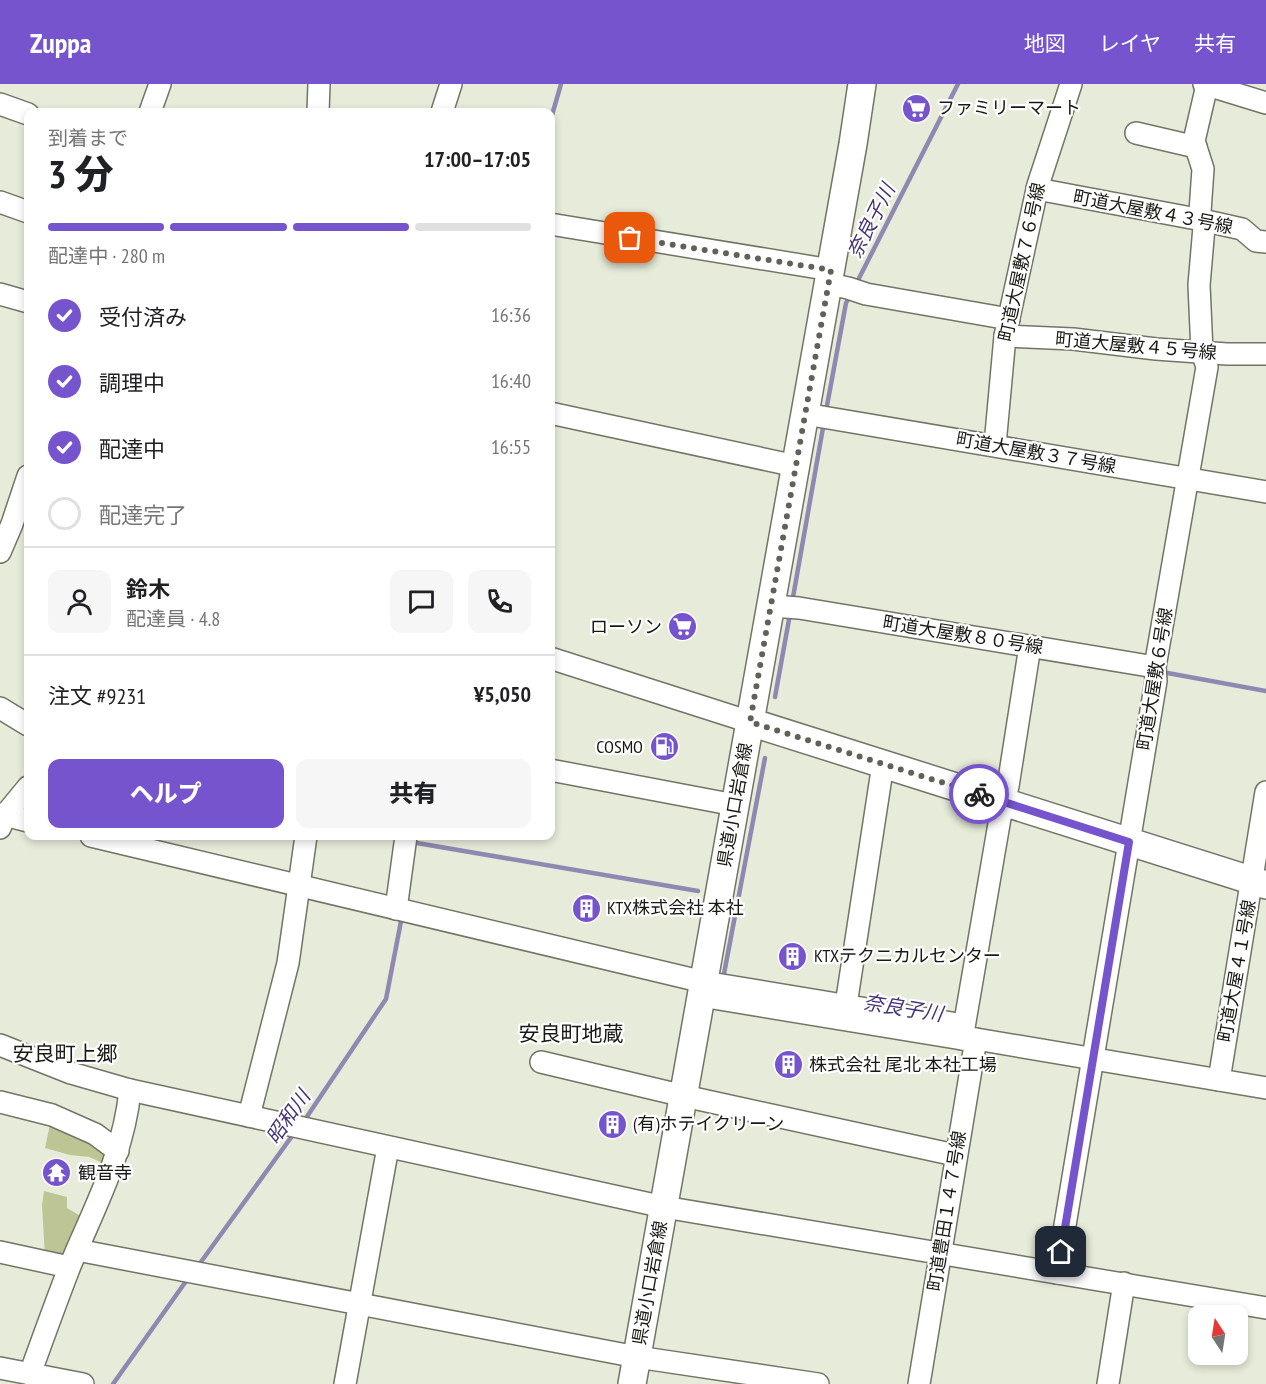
<!DOCTYPE html>
<html lang="ja">
<head>
<meta charset="utf-8">
<style>
	:root { --surface:#fff; --page:#f6f6f6; --text:#202124; --muted:#757577; --line:#e0e0e0; --accent:#7554ce }
	body { margin:0; font-family:"PT Sans Narrow","Noto Sans JP",sans-serif; background:var(--page); color:var(--text); height:100vh; display:flex; flex-direction:column; font-size:22px; white-space:nowrap }
	* { box-sizing:border-box; margin:0 }
	p { font-size:20px; color:var(--muted) }
	.icon { flex:none; width:33px; height:33px; fill:none; stroke:currentColor; stroke-width:2; stroke-linecap:round; stroke-linejoin:round }
	.map { position:relative; flex:1; overflow:hidden }
	.side { position:absolute; left:24px; top:24px; width:531px; height:732px; display:flex; flex-direction:column; background:var(--surface); border-radius:12px; box-shadow:0 3px 9px #0003 }
	.side>* { flex:none }
	.needle { width:39px; rotate:348deg }
	.fabs { position:absolute; left:1188px; top:1221px; display:grid; gap:12px }
	.fabs a { display:grid; place-items:center; width:60px; height:60px; border-radius:12px; background:var(--surface); box-shadow:0 3px 9px #0003; font-size:30px }
	.pin { position:absolute; display:grid; place-items:center; width:51px; height:51px; color:#fff; margin:-26px; border-radius:12px; box-shadow:0 3px 9px #0006 }
	.courier { position:absolute; display:grid; place-items:center; width:60px; height:60px; margin:-30px; border:4px solid #7554ce; border-radius:50%; background:#fff; color:#222; box-shadow:0 2px 8px #0007 }
	.head em { font-style:normal; font-weight:800 }
	.head div { display:flex; flex-direction:column-reverse }
	.head { display:flex; align-items:center; justify-content:space-between; height:102px; padding:0 24px }
	h1 { font-size:39px; font-weight:800; line-height:45px }
	.bar { display:grid; grid-template-columns:repeat(4,1fr); gap:9px 6px; align-content:center; height:72px; padding:0 24px }
	.bar i { height:8px; border-radius:4px; background:var(--line) }
	.bar .selected { background:var(--accent) }
	.bar p { grid-column:span 4 }
	.line { display:flex; align-items:center; gap:15px; padding:0 24px; border-top:2px solid var(--line) }
	.line div { flex:1 }
	.round { display:grid; place-items:center; flex:none; width:63px; height:63px; border-radius:12px; background:var(--page) }
	ol { padding:0 24px; list-style:none }
	li { display:flex; align-items:center; gap:18px; height:66px }
	li p { margin-inline-start:auto }
	li .icon { padding:6px; border-radius:50%; background:var(--accent); color:#fff; stroke-width:4 }
	li:last-child { color:var(--muted) }
	li i { width:33px; height:33px; border:3px solid var(--line); border-radius:50% }
	.button { display:flex; gap:12px; margin-top:auto; padding:12px 24px }
	.button a { flex:1; height:69px; border-radius:12px; background:var(--accent); color:#fff; font-size:24px; font-weight:800; line-height:69px; text-align:center }
	.button a+a { background:var(--page); color:var(--text) }
	header { display:flex; align-items:center; gap:36px; box-sizing:border-box; height:84px; padding:0 30px; background:var(--accent); color:#fff }
	header strong { font-size:28px }
	nav { display:flex; gap:33px; margin-inline-start:auto; font-size:21px }
	.map>svg:first-child { display:block }
</style>
</head>
<body>
<header>
<strong>Zuppa</strong>
<nav><a>地図</a><a>レイヤ</a><a>共有</a></nav>
</header>
<div class="map">
<svg width="1266" height="1300" viewBox="0 0 1266 1300">
	<rect width="100%" height="100%" fill="#e7ebd9"/>
	<!-- green -->
	<g fill="#bdc595">
		<polygon points="52,1031 93,1049 112,1083 89,1073 70,1071 45,1064"/>
		<polygon points="44,1107 67,1113 67,1124 84,1134 70,1174 45,1173 42,1121"/>
	</g>
	<g fill="none" stroke-linecap="round" stroke-linejoin="round">
		<!-- stream -->
		<g stroke="#8f88b0" stroke-width="4.5">
			<polyline points="550,38 561,0"/>
			<polyline points="855,202 958,0"/>
			<polyline points="826,327 846,219 850,212"/>
			<polyline points="792,519 824,338"/>
			<polyline points="1162,588 1266,607"/>
			<polyline points="775,613 790,530"/>
			<polyline points="411,758 698,807"/>
			<polyline points="723,895 765,674"/>
			<polyline points="304,1037 386,915 402,832"/>
			<polyline points="198,1182 295,1048"/>
			<polyline points="113,1300 189,1193"/>
		</g>
		<defs>
			<g id="minor">
				<polyline points="1204,0 1266,19"/>
				<polyline points="0,20 28,30"/>
				<polyline points="150,28 160,0"/>
				<polyline points="318,28 319,0"/>
				<polyline points="442,28 451,0"/>
				<polyline points="1136,49 1196,63"/>
				<polyline points="1037,105 1202,136 1242,145 1256,157 1266,158"/>
				<polyline points="0,118 28,128"/>
				<polyline points="550,140 831,186"/>
				<polyline points="829,200 848,204 866,210 1009,235"/>
				<polyline points="0,210 28,218"/>
				<polyline points="1005,252 1073,255 1156,265 1227,270 1266,270"/>
				<polyline points="550,329 796,382"/>
				<polyline points="805,330 1266,408"/>
				<polyline points="995,361 1005,252 1038,101 1071,0"/>
				<polyline points="0,468 12,440 28,392"/>
				<polyline points="771,522 799,524 1155,583"/>
				<polyline points="550,574 750,638"/>
				<polyline points="0,624 28,641"/>
				<polyline points="550,686 735,721"/>
				<polyline points="0,730 28,737"/>
				<polyline points="0,744 5,731 28,703"/>
				<polyline points="91,752 704,898 964,941"/>
				<polyline points="396,825 406,752"/>
				<polyline points="713,914 962,955 976,955 1266,1004"/>
				<polyline points="846,921 883,680"/>
				<polyline points="962,955 1000,734 1008,702 1030,562"/>
				<polyline points="0,961 71,989 130,1006 664,1123 1266,1224"/>
				<polyline points="541,978 684,1012 955,1071"/>
				<polyline points="1219,996 1266,708"/>
				<polyline points="0,1018 52,1031 95,1050 118,1067"/>
				<polyline points="249,1032 288,879 306,752"/>
				<polyline points="77,1166 637,1273 818,1300"/>
				<polyline points="0,1168 69,1183"/>
				<polyline points="1057,1189 1156,597 1155,583 1207,283 1202,268 1199,201 1204,143 1200,128 1203,85 1194,57 1207,1"/>
				<polyline points="0,1284 83,1300"/>
				<path d="M30,1290C43,1254 56,1218 70,1182C94,1124 124,1070 130,1006"/>
				<polyline points="345,1300 388,1063"/>
				<polyline points="919,1300 976,955"/>
				<polyline points="1108,1300 1124,1199"/>
			</g>
			<g id="major">
				<polyline points="750,638 1266,801"/>
				<polyline points="632,1300 853,60 862,0"/>
			</g>
		</defs>
		<!-- minor casing -->
		<use href="#minor" stroke="#727566" stroke-width="24"/>
		<!-- major casing -->
		<use href="#major" stroke="#727566" stroke-width="30"/>
		<!-- minor -->
		<use href="#minor" stroke="#fff" stroke-width="21"/>
		<!-- major -->
		<use href="#major" stroke="#fff" stroke-width="27"/>
	</g>
	<g fill="none" stroke-linecap="round" stroke-linejoin="round">
		<!-- done -->
		<polyline stroke="#606258" stroke-width="6" stroke-dasharray="0 10.8" points="630,154 831,186 750,638 979,710"/>
		<!-- route -->
		<polyline stroke="#7554ce" stroke-width="8" points="979,710 1129,758 1061,1168"/>
	</g>
	<!-- icons -->
	<defs>
		<symbol id="supermarket-disc" viewBox="-11 -11 22 22"><circle r="9.5" fill="#7554ce" stroke="#fff"/><path d="M-6-5.5h2.5l.6 2H6L4.5 2H-2.5L-4.4-4H-6ZM-1.5 3.2a1.3 1.3 0 1 0 .1 0ZM3 3.2a1.3 1.3 0 1 0 .1 0Z" fill="#fff"/></symbol>
		<symbol id="fuel-disc" viewBox="-11 -11 22 22"><circle r="9.5" fill="#7554ce" stroke="#fff"/><path d="M-5.5-6h7V0h2V4h1.3V-2.5L3-4.5l.8-.8L6-3V5H2.5V1h-1V6h-7ZM-4.2-4.7v3.2H.2V-4.7Z" fill="#fff"/></symbol>
		<symbol id="building-disc" viewBox="-11 -11 22 22"><circle r="9.5" fill="#7554ce" stroke="#fff"/><path d="M-4-6H4V6H1V3H-1V6H-4ZM-2.5-4.3h1.7v1.8h-1.7ZM.8-4.3h1.7v1.8H.8ZM-2.5-1h1.7V.8h-1.7ZM.8-1h1.7V.8H.8Z" fill="#fff"/></symbol>
		<symbol id="temple-disc" viewBox="-11 -11 22 22"><circle r="9.5" fill="#7554ce" stroke="#fff"/><path d="M0-6L5-2H3V0L6.5 2.5H4V6H1.5V3h-3V6H-4V2.5H-6.5L-3 0V-2H-5Z" fill="#fff"/></symbol>
	</defs>
	<g fill-rule="evenodd">
		<use href="#supermarket-disc" x="900" y="8" width="33" height="33"/>
		<use href="#supermarket-disc" x="666" y="526" width="33" height="33"/>
		<use href="#fuel-disc" x="648" y="646" width="33" height="33"/>
		<use href="#building-disc" x="570" y="808" width="33" height="33"/>
		<use href="#building-disc" x="776" y="856" width="33" height="33"/>
		<use href="#building-disc" x="772" y="964" width="33" height="33"/>
		<use href="#building-disc" x="596" y="1024" width="33" height="33"/>
		<use href="#temple-disc" x="40" y="1072" width="33" height="33"/>
	</g>
	<g text-anchor="middle" stroke-width="4.5" stroke-linejoin="round" paint-order="stroke">
		<!-- poi labels -->
		<g font-size="18" fill="#181913" stroke="#fff" text-anchor="start">
			<text x="937" y="30">ファミリーマート</text>
			<text x="662" y="549" text-anchor="end">ローソン</text>
			<text x="643" y="669" text-anchor="end">COSMO</text>
			<text x="607" y="830">KTX株式会社 本社</text>
			<text x="814" y="878">KTXテクニカルセンター</text>
			<text x="809" y="987">株式会社 尾北 本社工場</text>
			<text x="633" y="1046">(有)ホテイクリーン</text>
			<text x="78" y="1095">観音寺</text>
		</g>
		<!-- street labels -->
		<g font-size="18" fill="#181913" stroke="#fff">
			<text transform="translate(1153 128) rotate(11)" y="6">町道大屋敷４３号線</text>
			<text transform="translate(1022 178) rotate(-78)" y="6">町道大屋敷７６号線</text>
			<text transform="translate(1136 262) rotate(5)" y="6">町道大屋敷４５号線</text>
			<text transform="translate(1036 369) rotate(10)" y="6">町道大屋敷３７号線</text>
			<text transform="translate(963 551) rotate(9)" y="6">町道大屋敷８０号線</text>
			<text transform="translate(1155 595) rotate(-81)" y="6">町道大屋敷６号線</text>
			<text transform="translate(735 721) rotate(-80)" y="6">県道小口岩倉線</text>
			<text transform="translate(1237 887) rotate(-80)" y="6">町道大屋４１号線</text>
			<text transform="translate(947 1127) rotate(-81)" y="6">町道豊田１４７号線</text>
			<text transform="translate(650 1199) rotate(-80)" y="6">県道小口岩倉線</text>
		</g>
		<!-- water labels -->
		<g font-size="20" font-style="italic" fill="#453378" stroke="#fff">
			<text transform="translate(871 137) rotate(-63)" y="7">奈良子川</text>
			<text transform="translate(903 924) rotate(9)" y="7">奈良子川</text>
			<text transform="translate(288 1033) rotate(-55)" y="7">昭和川</text>
		</g>
		<!-- quarter labels -->
		<g font-size="21" fill="#181913" stroke="#fff">
			<text x="571" y="957">安良町地蔵</text>
			<text x="65" y="977">安良町上郷</text>
		</g>
	</g>
</svg>
<div class="fabs">
<a><svg class="needle" viewBox="-14 -14 28 28"><path d="M0-13l5 13h-10z" fill="#e53935"/><path d="M0 13l5-13h-10z" fill="#757577"/></svg></a>
</div>
<div class="pin" style="left:630px;top:154px;background:#ea580c"><svg class="icon" aria-label="bag" viewBox="0 0 24 24"><path d="M5 8h14l-1 12H6zM9 8a3 3 0 0 1 6 0"/></svg></div>
<div class="pin" style="left:1061px;top:1168px;background:#1f2937"><svg class="icon" aria-label="home" viewBox="0 0 24 24"><path d="M3 11l9-7 9 7M6 9v11h12V9"/></svg></div>
<div class="courier" style="left:979px;top:710px"><svg class="icon" aria-label="bike" viewBox="0 0 24 24"><circle cx="6" cy="16" r="4"/><circle cx="18" cy="16" r="4"/><path d="M6 16l4-8h5l3 8M10 8l3 8H6M13 5h3"/></svg></div>
<section class="side">
<div class="head"><div><h1>3 分</h1><p>到着まで</p></div><em>17:00–17:05</em></div>
<div class="bar"><i class="selected"></i><i class="selected"></i><i class="selected"></i><i></i><p>配達中 · 280 m</p></div>
<ol>
<li><svg class="icon" aria-label="check" viewBox="0 0 24 24"><path d="M5 12l5 5 9-10"/></svg>受付済み<p>16:36</p></li>
<li><svg class="icon" aria-label="check" viewBox="0 0 24 24"><path d="M5 12l5 5 9-10"/></svg>調理中<p>16:40</p></li>
<li><svg class="icon" aria-label="check" viewBox="0 0 24 24"><path d="M5 12l5 5 9-10"/></svg>配達中<p>16:55</p></li>
<li><i></i>配達完了</li>
</ol>
<div class="line" style="height:108px"><a class="round"><svg class="icon" aria-label="person" viewBox="0 0 24 24"><circle cx="12" cy="8" r="4"/><path d="M4 21q1-7 8-7t8 7"/></svg></a><div><b>鈴木</b><p>配達員 · 4.8</p></div><a class="round"><svg class="icon" aria-label="chat" viewBox="0 0 24 24"><path d="M4 5h16v11H9l-5 4z"/></svg></a><a class="round"><svg class="icon" aria-label="phone" viewBox="0 0 24 24"><path d="M5 4h4l2 5-3 2q2 4 5 5l2-3 5 2v4C11 20 4 13 5 4z"/></svg></a></div>
<div class="line" style="height:78px"><div>注文 #9231</div><b>¥5,050</b></div>
<div class="button"><a>ヘルプ</a><a>共有</a></div>
</section>
</div>
</body>
</html>
